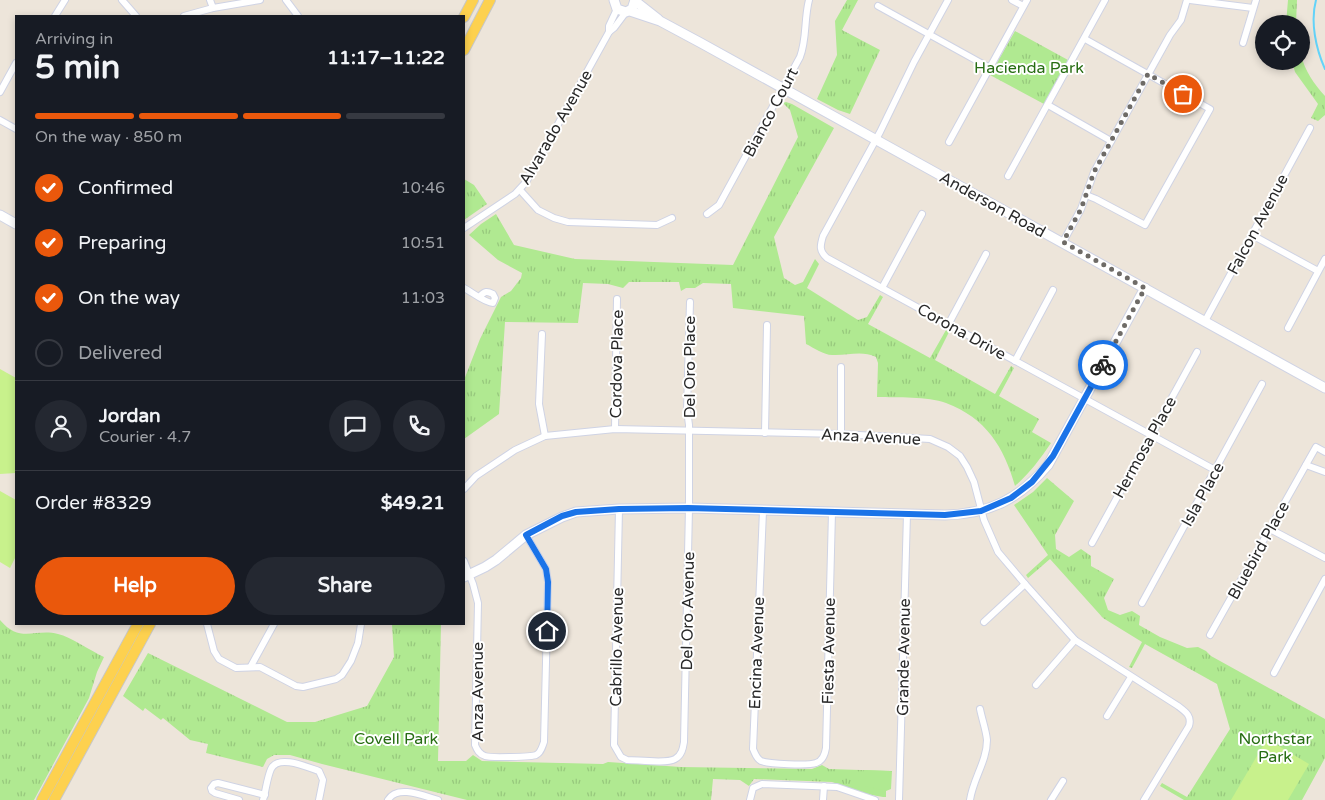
<!DOCTYPE html>
<html lang="en">
<head>
<meta charset="utf-8">
<style>
	:root { --surface:#171b24; --page:#242831; --text:#f1f3f6; --muted:#9ea1a6; --line:#363941; --accent:#ea580c }
	body { margin:0; font-family:"Varela Round",sans-serif; background:var(--page); color:var(--text); height:100vh; display:flex; flex-direction:column; font-size:19px; white-space:nowrap }
	* { box-sizing:border-box; margin:0 }
	p { font-size:16px; color:var(--muted) }
	.icon { flex:none; width:28px; height:28px; fill:none; stroke:currentColor; stroke-width:2; stroke-linecap:round; stroke-linejoin:round }
	.map { position:relative; flex:1; overflow:hidden }
	.side { position:absolute; left:15px; top:15px; width:450px; height:610px; display:flex; flex-direction:column; background:var(--surface); border-radius:0px; box-shadow:0 2px 8px #0003 }
	.side>* { flex:none }
	.fabs { position:absolute; left:1255px; top:15px; display:grid; gap:10px }
	.fabs a { display:grid; place-items:center; width:55px; height:55px; border-radius:50%; background:var(--surface); box-shadow:0 2px 8px #0003; font-size:25px }
	.pin { position:absolute; display:grid; place-items:center; width:42px; height:42px; color:#fff; margin:-21px; border:2px solid #fff; border-radius:50%; box-shadow:0 1px 5px #0007 }
	.courier { position:absolute; display:grid; place-items:center; width:50px; height:50px; margin:-25px; border:4px solid #1a73e8; border-radius:50%; background:#fff; color:#222; box-shadow:0 1px 6px #0007 }
	.headline em { font-style:normal; font-weight:800 }
	.headline div { display:flex; flex-direction:column-reverse }
	.headline { display:flex; align-items:center; justify-content:space-between; height:85px; padding:0 20px }
	h1 { font-size:32px; font-weight:800; line-height:38px }
	.bar { display:grid; grid-template-columns:repeat(4,1fr); gap:8px 5px; align-content:center; height:60px; padding:0 20px }
	.bar i { height:6px; border-radius:4px; background:var(--line) }
	.bar .current { background:var(--accent) }
	.bar p { grid-column:span 4 }
	.line { display:flex; align-items:center; gap:12px; padding:0 20px; border-top:1px solid var(--line) }
	.line div { flex:1 }
	.round { display:grid; place-items:center; flex:none; width:52px; height:52px; border-radius:26px; background:var(--page) }
	ol { padding:0 20px; list-style:none }
	li { display:flex; align-items:center; gap:15px; height:55px }
	li p { margin-inline-start:auto }
	li .icon { padding:5px; border-radius:50%; background:var(--accent); color:#fff; stroke-width:4 }
	li:last-child { color:var(--muted) }
	li i { width:28px; height:28px; border:2px solid var(--line); border-radius:50% }
	.button { display:flex; gap:10px; margin-top:auto; padding:10px 20px }
	.button a { flex:1; height:58px; border-radius:30px; background:var(--accent); color:#fff; font-size:20px; font-weight:800; line-height:58px; text-align:center }
	.button a+a { background:var(--page); color:var(--text) }
	.map>svg:first-child { display:block }
</style>
</head>
<body>
<div class="map">
<svg width="1325" height="800" viewBox="0 0 1325 800">
	<defs>
		<pattern id="grass-tufts" width="24" height="20" patternUnits="userSpaceOnUse" patternTransform="scale(1.25)"><rect width="24" height="20" fill="#b0e991"/><path d="M3 7l-1-3M5 7V3M7 7l1-3M15 17l-1-3M17 17v-4M19 17l1-3" fill="none" stroke="#97c87d"/></pattern>
	</defs>
	<rect width="100%" height="100%" fill="#ede5da"/>
	<!-- grass -->
	<g fill="url(#grass-tufts)">
		<polygon points="847,0 858,0 842,30 880,50 850,114 838,110 817,99 837,55 835,21"/>
		<polygon points="1288,0 1297,0 1296,24 1286,24"/>
		<polygon points="1015,31 1068,60 1044,104 990,75"/>
		<path d="M1301,55C1305,71 1314,84 1325,96V115L1318,121L1311,118L1318,104L1295,72L1292,61H1301Z"/>
		<path d="M786,102L792,104L834,128L774,237L784,278L795,285L803,282L815,259L819,264L807,288L858,320L867,317L880,295L883,297L868,324L930,358L946,330L949,332L935,360L995,394L1011,366L1014,368L999,396L1039,419L1032,432L1051,443C1040,459 1030,473 1015,486C1004,447 986,418 946,403C927,396 898,398 877,397L878,363L876,357C861,350 847,356 832,355C824,355 814,348 806,344L804,316L733,308L731,284L703,283L695,288H686L681,291L679,282H629L623,288L608,284L583,283L578,323L505,322L499,414L464,439V380L480,339L501,297L511,291L521,278L522,273L498,260L469,235L481,224L496,214L514,245L575,259L733,265L798,137L790,110L783,103Z"/>
		<polygon points="464,179 474,185 487,204 464,220"/>
		<polygon points="1047,478 1074,501 1055,535 1056,549 1069,557 1081,549 1091,556 1091,566 1114,579 1104,598 1108,610 1120,615 1132,611 1140,616 1139,625 1160,637 1187,648 1198,647 1206,651 1211,656 1325,719 1325,758 1302,800 1184,800 1160,786 1162,783 1187,797 1230,729 1217,684 1145,644 1132,668 1129,667 1142,642 1103,618 1050,559 1028,578 1026,575 1048,555 1014,505 1033,492"/>
		<path d="M0,620C20,644 35,628 58,634C71,637 91,651 104,657L97,672L89,698L34,800H0Z"/>
		<polygon points="392,624 441,624 438,761 466,761 473,755 482,761 603,764 608,762 681,767 812,769 822,765 829,769 892,771 891,789 886,791 886,797 883,797 866,794 832,782 754,779 749,786 740,780 713,779 711,800 467,800 322,764 290,755 274,755 267,759 263,767 206,753 208,744 190,740 163,718 161,720 145,708 143,711 123,696 148,653 287,722 315,722 367,706 394,657"/>
	</g>
	<!-- garden -->
	<polygon fill="#b0e991" points="864,770 889,771 889,785 883,790 864,786"/>
	<!-- pitch -->
	<g fill="#c8f18c">
		<polygon points="0,369 16,378 16,473 0,474"/>
		<polygon points="0,491 16,500 16,556 10,568 0,562"/>
		<polygon points="1267,739 1309,764 1288,800 1231,800"/>
	</g>
	<g fill="none" stroke-linecap="round" stroke-linejoin="round">
		<!-- stream -->
		<path stroke="#63d3f9" stroke-width="2" d="M1316,0C1310,22 1316,49 1325,69"/>
		<defs>
			<g id="street">
				<polyline points="122,0 136,16"/>
				<polyline points="210,0 213,8"/>
				<polyline points="286,0 298,16"/>
				<path d="M948,0L914,62L880,132L823,236C820,246 819,251 827,258L1215,470"/>
				<polyline points="1012,0 1023,6"/>
				<polyline points="1190,0 1253,8"/>
				<polyline points="878,6 990,68"/>
				<polyline points="55,16 65,0"/>
				<polyline points="184,16 213,8 260,0"/>
				<polyline points="609,32 614,28 626,12"/>
				<polyline points="1085,39 1210,109 1145,225 1096,199 1086,195"/>
				<polyline points="1243,43 1256,0"/>
				<polyline points="0,92 16,63"/>
				<polyline points="1048,105 1111,141"/>
				<polyline points="0,120 16,129"/>
				<polyline points="949,142 1027,0"/>
				<polyline points="1008,176 1105,0"/>
				<polyline points="520,190 538,210 554,218 568,222 657,225 672,218"/>
				<path d="M707,214L719,205L800,57C807,39 804,19 809,0"/>
				<polyline points="464,228 515,194 526,182 609,32 609,26 617,9"/>
				<polyline points="1252,235 1318,271"/>
				<polyline points="1063,242 1081,209 1094,172 1170,35 1181,20 1187,0"/>
				<path d="M464,288C472,292 485,303 493,303L495,298L493,294C487,291 485,291 480,296"/>
				<polyline points="882,288 922,214"/>
				<polyline points="1205,321 1310,128"/>
				<polyline points="948,325 986,254"/>
				<polyline points="1288,328 1325,259"/>
				<polyline points="542,334 539,404 545,436"/>
				<polyline points="1015,361 1053,290"/>
				<polyline points="615,429 617,299"/>
				<polyline points="765,433 767,325"/>
				<polyline points="841,434 841,367"/>
				<polyline points="1306,465 1325,472"/>
				<path d="M464,489L476,476L515,450L545,436L615,429L841,434L930,439L948,447L960,456L967,467L974,482L984,520L998,552L1025,584L1075,640L1178,706C1186,712 1192,716 1189,726L1144,800"/>
				<path d="M619,509L614,745L621,757L627,760C638,760 667,764 675,759C682,755 683,748 684,742L689,508V425L687,410L690,302"/>
				<path d="M763,511L753,749C755,753 756,758 761,761C769,764 808,766 816,763C823,761 825,754 826,748L832,512"/>
				<polyline points="1270,529 1325,558"/>
				<polyline points="1092,543 1197,352"/>
				<path d="M464,561L473,584L478,603L475,745C477,750 479,754 485,756C489,758 532,757 536,755C541,753 542,747 544,742L548,582L546,569L526,535"/>
				<polyline points="1142,603 1262,384"/>
				<polyline points="984,622 1025,584"/>
				<polyline points="207,624 214,651 219,659 236,668 260,667 296,686 303,687 336,679 342,675 351,661 358,643 361,624"/>
				<polyline points="1210,635 1316,447 1325,452"/>
				<polyline points="251,666 274,624"/>
				<polyline points="1274,673 1325,579"/>
				<polyline points="1036,685 1075,640"/>
				<polyline points="1107,716 1131,677"/>
				<polyline points="239,800 215,793 212,791 211,788 214,784 218,783 265,795"/>
				<path d="M263,800C266,790 267,778 271,769C278,754 307,767 319,771L323,780L319,800"/>
				<path d="M388,800C397,784 424,796 438,800"/>
				<polyline points="750,800 753,788 762,784 837,787 875,800"/>
				<polyline points="823,800 824,786"/>
				<polyline points="899,800 907,514"/>
				<path d="M970,800C973,779 987,761 987,740C986,730 982,719 980,709"/>
				<polyline points="1051,800 1063,781"/>
			</g>
			<g id="secondary">
				<polyline points="614,0 617,9 626,12 632,9 635,0"/>
				<polyline points="635,1 658,19"/>
				<polyline points="630,11 660,21 701,43 1325,388"/>
				<polyline points="0,215 16,224"/>
				<path d="M464,577L485,567L496,560L526,535L562,517L576,512L619,509L689,508L945,515C990,514 1019,499 1048,465L1145,288"/>
			</g>
			<g id="primary">
				<polyline points="464,17 473,0"/>
				<polyline points="464,50 490,0"/>
				<polyline points="42,800 138,624"/>
				<polyline points="54,800 150,624"/>
			</g>
		</defs>
		<!-- street casing -->
		<use href="#street" stroke="#cfd3e4" stroke-width="8"/>
		<!-- secondary casing -->
		<use href="#secondary" stroke="#cfd3e4" stroke-width="11"/>
		<!-- primary casing -->
		<use href="#primary" stroke="#c7c7c7" stroke-width="12"/>
		<!-- street -->
		<use href="#street" stroke="#fff" stroke-width="6"/>
		<!-- secondary -->
		<use href="#secondary" stroke="#fff" stroke-width="9"/>
		<!-- primary -->
		<use href="#primary" stroke="#fdd14f" stroke-width="10"/>
	</g>
	<g fill="none" stroke-linecap="round" stroke-linejoin="round">
		<!-- done -->
		<polyline stroke="#6e6b67" stroke-width="5" stroke-dasharray="0 9" points="1103,365 1145,288 1063,242 1081,209 1094,172 1148,74 1183,94"/>
		<!-- route -->
		<polyline stroke="#1a73e8" stroke-width="6" points="547,631 548,582 546,569 526,535 562,516 576,512 619,509 688,508 945,515 981,511 1011,498 1032,482 1053,456 1103,365"/>
	</g>
	<g text-anchor="middle" stroke-width="4" stroke-linejoin="round" paint-order="stroke">
		<!-- park labels -->
		<g font-size="16" fill="#276d13" stroke="#fff">
			<text x="1029" y="73">Hacienda Park</text>
			<text x="396" y="744">Covell Park</text>
			<text x="1275" y="744">Northstar<tspan x="1275" dy="18">Park</tspan></text>
		</g>
		<!-- street labels -->
		<g font-size="16" fill="#292929" stroke="#fff">
			<text transform="translate(770 112) rotate(-62)" y="6">Bianco Court</text>
			<text transform="translate(555 127) rotate(-60)" y="6">Alvarado Avenue</text>
			<text transform="translate(993 204) rotate(29)" y="6">Anderson Road</text>
			<text transform="translate(1257 224) rotate(-62)" y="6">Falcon Avenue</text>
			<text transform="translate(962 331) rotate(29)" y="6">Corona Drive</text>
			<text transform="translate(616 364) rotate(-89)" y="6">Cordova Place</text>
			<text transform="translate(689 367) rotate(-90)" y="6">Del Oro Place</text>
			<text transform="translate(871 436) rotate(3)" y="6">Anza Avenue</text>
			<text transform="translate(1144 447) rotate(-61)" y="6">Hermosa Place</text>
			<text transform="translate(1202 494) rotate(-61)" y="6">Isla Place</text>
			<text transform="translate(1258 550) rotate(-61)" y="6">Bluebird Place</text>
			<text transform="translate(687 611) rotate(-89)" y="6">Del Oro Avenue</text>
			<text transform="translate(616 647) rotate(-89)" y="6">Cabrillo Avenue</text>
			<text transform="translate(828 651) rotate(-89)" y="6">Fiesta Avenue</text>
			<text transform="translate(756 653) rotate(-88)" y="6">Encina Avenue</text>
			<text transform="translate(903 657) rotate(-89)" y="6">Grande Avenue</text>
			<text transform="translate(477 692) rotate(-90)" y="6">Anza Avenue</text>
		</g>
	</g>
</svg>
<div class="fabs">
<a><svg class="icon" aria-label="locate" viewBox="0 0 24 24"><circle cx="12" cy="12" r="6"/><path d="M12 2v4M12 18v4M2 12h4M18 12h4"/></svg></a>
</div>
<div class="pin" style="left:1183px;top:94px;background:#ea580c"><svg class="icon" aria-label="bag" viewBox="0 0 24 24"><path d="M5 8h14l-1 12H6zM9 8a3 3 0 0 1 6 0"/></svg></div>
<div class="pin" style="left:547px;top:631px;background:#1f2937"><svg class="icon" aria-label="home" viewBox="0 0 24 24"><path d="M3 11l9-7 9 7M6 9v11h12V9"/></svg></div>
<div class="courier" style="left:1103px;top:365px"><svg class="icon" aria-label="bike" viewBox="0 0 24 24"><circle cx="6" cy="16" r="4"/><circle cx="18" cy="16" r="4"/><path d="M6 16l4-8h5l3 8M10 8l3 8H6M13 5h3"/></svg></div>
<section class="side">
<div class="headline"><div><h1>5 min</h1><p>Arriving in</p></div><em>11:17–11:22</em></div>
<div class="bar"><i class="current"></i><i class="current"></i><i class="current"></i><i></i><p>On the way · 850 m</p></div>
<ol>
<li><svg class="icon" aria-label="check" viewBox="0 0 24 24"><path d="M5 12l5 5 9-10"/></svg>Confirmed<p>10:46</p></li>
<li><svg class="icon" aria-label="check" viewBox="0 0 24 24"><path d="M5 12l5 5 9-10"/></svg>Preparing<p>10:51</p></li>
<li><svg class="icon" aria-label="check" viewBox="0 0 24 24"><path d="M5 12l5 5 9-10"/></svg>On the way<p>11:03</p></li>
<li><i></i>Delivered</li>
</ol>
<div class="line" style="height:90px"><a class="round"><svg class="icon" aria-label="person" viewBox="0 0 24 24"><circle cx="12" cy="8" r="4"/><path d="M4 21q1-7 8-7t8 7"/></svg></a><div><b>Jordan</b><p>Courier · 4.7</p></div><a class="round"><svg class="icon" aria-label="chat" viewBox="0 0 24 24"><path d="M4 5h16v11H9l-5 4z"/></svg></a><a class="round"><svg class="icon" aria-label="phone" viewBox="0 0 24 24"><path d="M5 4h4l2 5-3 2q2 4 5 5l2-3 5 2v4C11 20 4 13 5 4z"/></svg></a></div>
<div class="line" style="height:65px"><div>Order #8329</div><b>$49.21</b></div>
<div class="button"><a>Help</a><a>Share</a></div>
</section>
</div>
</body>
</html>
